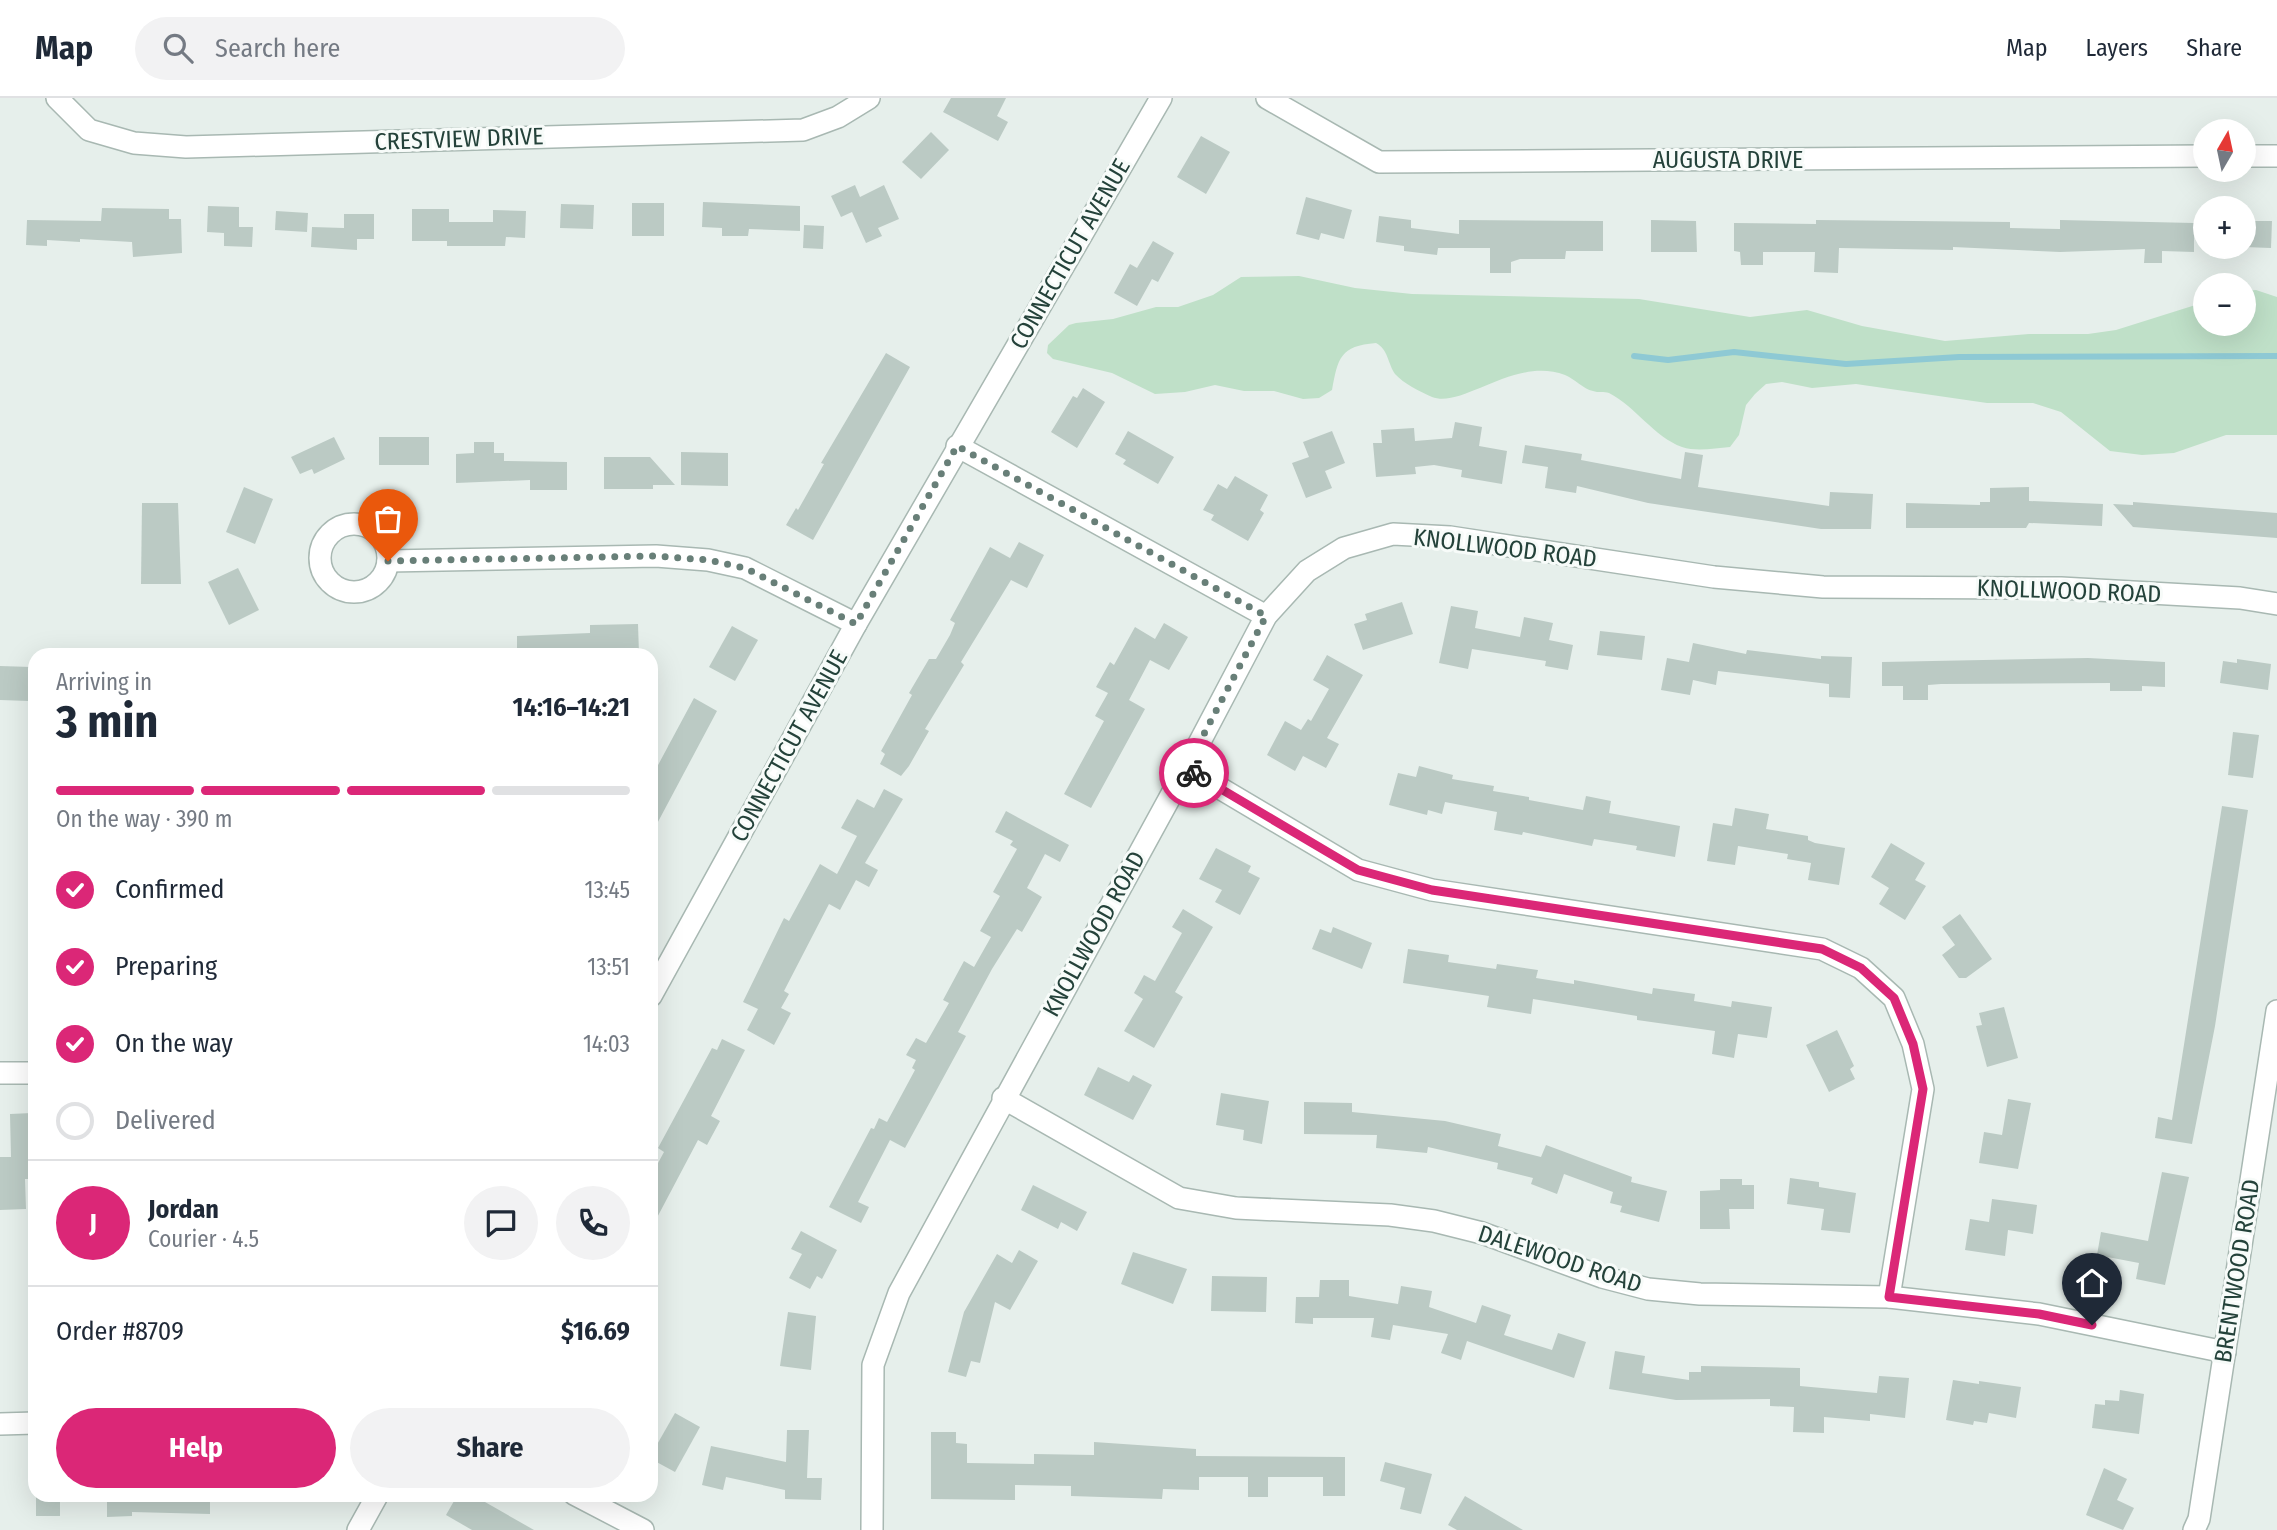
<!DOCTYPE html>
<html lang="en">
<head>
<meta charset="utf-8">
<style>
	:root { --surface:#fff; --page:#f2f2f3; --text:#1f2937; --muted:#747a83; --line:#e0e1e3; --accent:#db2777 }
	body { margin:0; font-family:"Fira Sans Condensed",sans-serif; background:var(--page); color:var(--text); height:100vh; display:flex; flex-direction:column; font-size:26px; white-space:nowrap }
	* { box-sizing:border-box; margin:0 }
	p { font-size:23px; color:var(--muted) }
	.icon { flex:none; width:38px; height:38px; fill:none; stroke:currentColor; stroke-width:2; stroke-linecap:round; stroke-linejoin:round }
	.map { position:relative; flex:1; overflow:hidden }
	.drawer { position:absolute; left:28px; top:550px; width:630px; height:854px; display:flex; flex-direction:column; background:var(--surface); border-radius:21px; box-shadow:0 7px 28px #0002 }
	.drawer>* { flex:none }
	.needle { width:46px; rotate:9deg }
	.controls { position:absolute; left:2193px; top:21px; display:grid; gap:14px }
	.controls a { display:grid; place-items:center; width:63px; height:63px; border-radius:50%; background:var(--surface); box-shadow:0 7px 28px #0002; font-size:35px }
	.pin { position:absolute; display:grid; place-items:center; width:60px; height:60px; color:#fff; margin:-72px -30px; border-radius:50% 50% 50% 0; rotate:-45deg; box-shadow:0 0 7px #0007 }
	.pin .icon { rotate:45deg }
	.courier { position:absolute; display:grid; place-items:center; width:70px; height:70px; margin:-35px; border:5px solid #db2777; border-radius:50%; background:#fff; color:#222; box-shadow:0 2px 9px #0007 }
	.headline em { font-style:normal; font-weight:700 }
	.headline div { display:flex; flex-direction:column-reverse }
	.headline { display:flex; align-items:center; justify-content:space-between; height:119px; padding:0 28px }
	h1 { font-size:46px; font-weight:700; line-height:52px }
	.bar { display:grid; grid-template-columns:repeat(4,1fr); gap:10px 7px; align-content:center; height:84px; padding:0 28px }
	.bar i { height:9px; border-radius:5px; background:var(--line) }
	.bar .current { background:var(--accent) }
	.bar p { grid-column:span 4 }
	.line { display:flex; align-items:center; gap:18px; padding:0 28px; border-top:2px solid var(--line) }
	.line div { flex:1 }
	.round { display:grid; place-items:center; flex:none; width:74px; height:74px; border-radius:37px; background:var(--page) }
	ol { padding:0 28px; list-style:none }
	li { display:flex; align-items:center; gap:21px; height:77px }
	li p { margin-inline-start:auto }
	li .icon { padding:7px; border-radius:50%; background:var(--accent); color:#fff; stroke-width:4 }
	li:last-child { color:var(--muted) }
	li i { width:38px; height:38px; border:4px solid var(--line); border-radius:50% }
	.button { display:flex; gap:14px; margin-top:auto; padding:14px 28px }
	.button a { flex:1; height:80px; border-radius:42px; background:var(--accent); color:#fff; font-size:28px; font-weight:700; line-height:80px; text-align:center }
	.button a+a { background:var(--page); color:var(--text) }
	header { display:flex; align-items:center; gap:42px; box-sizing:border-box; height:98px; padding:0 35px; background:var(--surface); border-bottom:2px solid var(--line) }
	header strong { font-size:33px }
	nav { display:flex; gap:38px; margin-inline-start:auto; font-size:24px }
	.search { width:490px; height:63px; background:var(--page); display:flex; align-items:center; gap:18px; box-sizing:border-box; padding:0 24px; border-radius:38px; color:var(--muted); font-size:26px }
	.map>svg:first-child { display:block }
</style>
</head>
<body>
<header>
<strong>Map</strong>
<div class="search"><svg class="icon" aria-label="search" viewBox="0 0 24 24"><circle cx="10" cy="10" r="6"/><path d="M15 15l6 6"/></svg>Search here</div>
<nav><a>Map</a><a>Layers</a><a>Share</a></nav>
</header>
<div class="map">
<svg width="2277" height="1432" viewBox="0 0 2277 1432">
	<rect width="100%" height="100%" fill="#e6efeb"/>
	<!-- green -->
	<path fill="#bfe0c8" d="M1299,178L1355,190L1412,196L1639,201L1750,219L1807,212L1862,228L1945,243L2029,236H2088L2116,232L2205,204V226H2244V193L2256,192L2277,199V337H2226L2174,355L2142,357L2110,353L2061,314L2033,305H1987L1856,286L1812,290L1782,284L1766,286L1755,296L1746,307L1739,337L1730,349C1715,350 1697,354 1682,349C1654,339 1635,308 1609,295C1604,293 1598,295 1593,293C1583,291 1575,281 1565,277C1514,258 1463,311 1432,299C1419,293 1404,286 1395,276C1388,266 1388,251 1376,245C1340,248 1338,260 1332,292L1319,300L1303,301L1274,293H1244L1215,287L1185,294L1155,296L1112,275L1053,261L1047,255L1048,247L1069,227L1076,225L1113,221L1156,209H1178L1213,197L1241,179Z"/>
	<g fill="none" stroke-linecap="round" stroke-linejoin="round">
		<!-- stream -->
		<polyline stroke="#8ec9d4" stroke-width="6" points="1634,258 1668,262 1734,254 1846,266 1959,259 2277,258"/>
	</g>
	<!-- building -->
	<g fill="#bbcac4">
		<polygon points="951,0 1006,0 997,18 1008,24 998,43 943,14"/>
		<polygon points="931,34 949,52 921,81 902,64"/>
		<polygon points="1201,38 1230,54 1206,96 1177,79"/>
		<polygon points="855,87 860,99 884,87 899,121 878,130 882,138 866,145 852,114 841,119 831,98"/>
		<polygon points="1306,99 1352,112 1344,141 1321,135 1319,142 1296,136"/>
		<polygon points="703,104 800,108 800,133 749,131 748,138 722,138 722,130 702,129"/>
		<rect x="632" y="105" width="32" height="33"/>
		<polygon points="561,106 594,107 593,131 560,130"/>
		<polygon points="208,108 239,109 239,129 253,129 252,149 224,148 224,135 207,134"/>
		<polygon points="102,110 169,111 169,121 181,121 182,155 133,159 132,144 80,141 80,144 47,142 47,148 26,147 27,122 101,123"/>
		<polygon points="412,111 449,111 449,124 493,124 493,112 526,113 525,140 506,139 505,148 447,148 447,143 412,143"/>
		<polygon points="276,113 308,115 307,134 275,132"/>
		<polygon points="344,116 374,116 374,141 357,141 357,152 311,149 312,129 344,130"/>
		<polygon points="1379,118 1411,122 1411,130 1459,136 1459,122 1603,123 1603,153 1566,153 1565,161 1520,161 1511,164 1511,175 1490,175 1490,150 1438,150 1437,157 1404,153 1404,148 1376,144"/>
		<polygon points="1651,122 1696,123 1697,154 1651,154"/>
		<polygon points="1816,122 2010,124 2010,130 2060,131 2060,122 2194,125 2194,154 2162,153 2162,165 2144,165 2145,151 2060,154 1953,149 1953,152 1839,150 1838,175 1814,174 1815,154 1763,154 1763,167 1741,167 1740,154 1734,153 1734,125 1816,126"/>
		<polygon points="2244,123 2272,123 2271,150 2244,149"/>
		<polygon points="804,127 824,128 823,151 803,150"/>
		<polygon points="1153,143 1174,155 1158,184 1152,181 1137,208 1114,195 1130,166 1137,170"/>
		<polygon points="886,255 910,269 813,442 786,427 796,410 798,412 824,366 821,365"/>
		<polygon points="1083,290 1105,304 1077,350 1051,334 1073,298 1077,300"/>
		<polygon points="1455,324 1482,329 1479,348 1507,353 1502,386 1461,379 1462,372 1434,367 1415,369 1416,376 1376,379 1373,345 1382,345 1381,332 1414,330 1415,343 1452,340"/>
		<polygon points="1128,333 1174,359 1158,386 1123,366 1126,362 1115,356"/>
		<polygon points="1332,333 1345,365 1325,373 1332,390 1306,400 1292,365 1309,359 1303,344"/>
		<polygon points="334,339 345,361 314,376 312,371 300,376 291,359"/>
		<rect x="379" y="339" width="50" height="28"/>
		<polygon points="474,344 494,344 494,355 504,355 504,363 567,364 567,392 530,392 530,382 456,385 456,356 474,355"/>
		<polygon points="1525,347 1582,356 1581,362 1681,381 1685,354 1703,357 1698,389 1752,397 1829,408 1830,394 1873,396 1871,431 1821,431 1648,405 1577,388 1576,395 1545,390 1548,369 1522,365"/>
		<polygon points="681,354 728,355 728,388 681,387"/>
		<polygon points="604,359 650,359 675,387 653,387 653,391 604,391"/>
		<polygon points="1235,378 1268,397 1260,412 1264,415 1248,443 1211,422 1214,417 1203,412 1218,386 1227,391"/>
		<polygon points="244,389 273,401 255,446 226,434"/>
		<polygon points="2029,389 2029,403 2103,406 2102,428 2029,425 2026,430 1906,430 1906,405 1980,407 1980,404 1990,404 1990,390"/>
		<polygon points="2133,404 2277,415 2277,440 2133,429 2113,406 2133,407"/>
		<polygon points="142,405 178,405 181,486 141,486"/>
		<polygon points="1019,444 1044,457 1027,490 1011,482 961,564 964,567 925,631 929,633 909,668 901,678 880,666 885,656 881,653 912,597 909,595 929,561 936,561 950,537 955,525 950,522 990,449 1010,460"/>
		<polygon points="238,470 259,512 229,527 208,484"/>
		<polygon points="1402,504 1413,536 1363,552 1354,526 1367,522 1365,516"/>
		<polygon points="1451,508 1478,513 1475,530 1520,539 1524,519 1553,525 1549,542 1573,547 1568,572 1545,568 1546,563 1472,551 1468,571 1439,565"/>
		<polygon points="1164,525 1188,539 1169,572 1150,562 1129,602 1145,611 1091,710 1064,696 1104,623 1095,618 1108,595 1096,589 1110,564 1114,567 1135,529 1155,541"/>
		<polygon points="638,526 639,556 517,556 517,538 590,535 590,527"/>
		<polygon points="732,528 758,542 735,583 709,569"/>
		<polygon points="1600,533 1645,538 1642,562 1597,557"/>
		<polygon points="1693,545 1746,556 1747,552 1821,561 1821,558 1852,559 1850,600 1829,599 1829,586 1718,573 1716,587 1693,582 1690,597 1661,592 1667,560 1689,564"/>
		<polygon points="1327,557 1363,577 1327,640 1339,646 1326,670 1303,658 1295,673 1267,657 1285,623 1301,632 1308,621 1311,623 1329,591 1313,582"/>
		<polygon points="2088,560 2165,564 2165,589 2142,588 2142,593 2110,593 2110,585 1941,586 1928,587 1928,602 1903,602 1903,588 1882,588 1882,564"/>
		<polygon points="2237,561 2271,566 2268,592 2220,585 2223,563 2237,565"/>
		<polygon points="0,568 31,569 29,603 0,602"/>
		<polygon points="694,600 717,613 651,737 651,665 657,669"/>
		<polygon points="2233,634 2259,637 2253,680 2228,677"/>
		<polygon points="1419,668 1453,677 1452,681 1494,688 1493,693 1529,699 1529,702 1583,712 1586,698 1611,703 1609,715 1680,728 1675,759 1636,752 1637,748 1594,741 1592,748 1523,734 1522,737 1494,732 1497,714 1445,704 1442,716 1428,712 1427,717 1389,707 1398,675 1416,679"/>
		<polygon points="884,691 903,701 865,765 878,772 869,789 856,782 840,812 829,806 784,893 789,896 781,910 791,915 774,947 747,932 758,911 743,904 784,820 789,823 820,766 837,776 857,738 841,730 857,701 874,710"/>
		<polygon points="2222,708 2248,712 2215,928 2192,1046 2155,1040 2158,1019 2172,1022"/>
		<polygon points="1735,710 1769,716 1766,731 1808,738 1808,742 1815,745 1845,750 1839,787 1808,782 1811,765 1787,761 1788,756 1738,748 1735,767 1707,763 1713,725 1732,728"/>
		<polygon points="1006,713 1069,747 1060,764 1045,756 1027,790 1042,799 1022,834 1017,831 992,871 958,934 966,938 905,1050 890,1042 858,1104 869,1109 861,1125 829,1109 871,1030 874,1031 879,1020 887,1024 915,972 912,970 916,962 906,957 916,940 926,945 949,905 943,902 964,863 974,869 991,839 980,833 1000,798 993,794 1017,751 1010,747 1013,743 995,734"/>
		<polygon points="1891,745 1925,765 1915,782 1926,788 1905,822 1879,806 1889,790 1871,779"/>
		<polygon points="1216,750 1251,768 1248,774 1260,780 1240,817 1215,804 1222,792 1199,781"/>
		<polygon points="1183,811 1213,829 1175,894 1183,899 1154,950 1124,933 1143,901 1134,895 1144,877 1155,883 1182,835 1172,829"/>
		<polygon points="1960,816 1992,861 1966,880 1959,880 1942,857 1955,847 1942,829"/>
		<polygon points="1333,829 1372,845 1362,871 1312,851 1320,831 1331,835"/>
		<polygon points="1408,851 1449,857 1448,864 1496,871 1497,866 1538,872 1536,880 1574,886 1574,882 1652,896 1653,890 1695,896 1694,903 1731,909 1732,903 1772,909 1767,940 1738,936 1734,960 1712,956 1715,933 1637,922 1637,918 1533,901 1531,916 1487,909 1489,898 1403,885"/>
		<polygon points="2004,909 2018,960 1987,969 1976,928 1982,927 1979,915"/>
		<polygon points="1837,932 1854,968 1850,971 1855,981 1829,994 1806,947"/>
		<polygon points="722,941 745,952 711,1018 720,1023 707,1047 698,1042 651,1131 651,1078 664,1054 658,1050 712,950 717,952"/>
		<polygon points="1098,969 1129,984 1133,977 1152,987 1133,1022 1084,997"/>
		<polygon points="1221,995 1269,1003 1262,1046 1243,1042 1244,1032 1216,1027"/>
		<polygon points="2008,1001 2031,1005 2018,1071 1979,1065 1984,1034 2002,1037"/>
		<polygon points="1304,1004 1352,1005 1352,1014 1445,1023 1501,1036 1498,1048 1541,1059 1546,1047 1632,1079 1631,1084 1667,1093 1659,1124 1620,1114 1622,1108 1610,1105 1613,1094 1564,1076 1557,1096 1531,1086 1533,1080 1497,1071 1498,1065 1428,1049 1427,1055 1376,1050 1377,1037 1304,1036"/>
		<polygon points="32,1015 32,1023 35,1022 35,1081 25,1081 26,1111 0,1112 0,1059 11,1059 10,1016"/>
		<polygon points="2162,1074 2189,1079 2165,1187 2136,1181 2139,1165 2097,1157 2101,1134 2148,1143"/>
		<polygon points="1790,1080 1819,1084 1819,1089 1856,1095 1850,1135 1821,1132 1824,1111 1787,1106"/>
		<polygon points="1720,1081 1742,1081 1742,1087 1754,1087 1754,1111 1729,1111 1730,1131 1700,1131 1700,1093 1720,1092"/>
		<polygon points="1033,1087 1087,1114 1077,1133 1061,1124 1058,1131 1021,1112"/>
		<polygon points="1992,1101 2037,1107 2033,1136 2008,1132 2005,1158 1965,1152 1970,1121 1989,1124"/>
		<polygon points="801,1133 837,1152 822,1181 817,1178 810,1191 789,1180 802,1156 791,1151"/>
		<polygon points="1019,1152 1038,1163 1010,1212 995,1204 980,1265 971,1263 966,1279 948,1274 964,1214 997,1156 1012,1165"/>
		<polygon points="1133,1154 1187,1171 1173,1206 1121,1186"/>
		<polygon points="1212,1178 1267,1179 1266,1214 1211,1213"/>
		<polygon points="1320,1182 1349,1182 1349,1198 1398,1206 1401,1188 1432,1193 1429,1209 1476,1225 1482,1207 1511,1217 1504,1237 1552,1252 1558,1235 1586,1244 1574,1280 1467,1243 1461,1262 1441,1255 1448,1236 1393,1227 1390,1242 1371,1239 1374,1220 1313,1220 1313,1226 1295,1225 1296,1199 1319,1199"/>
		<polygon points="788,1214 816,1218 811,1272 780,1268"/>
		<polygon points="1615,1253 1645,1258 1642,1275 1689,1282 1689,1274 1701,1274 1701,1268 1800,1270 1800,1288 1877,1295 1879,1278 1909,1280 1905,1320 1870,1316 1870,1323 1824,1319 1824,1335 1793,1334 1794,1309 1770,1308 1770,1301 1676,1302 1609,1291"/>
		<polygon points="1953,1282 1979,1286 1979,1283 2021,1289 2016,1320 1989,1315 1987,1325 1974,1323 1973,1327 1946,1322"/>
		<polygon points="2120,1292 2144,1296 2139,1336 2092,1330 2095,1306 2105,1307 2105,1302 2119,1303"/>
		<polygon points="675,1315 700,1329 675,1374 651,1361 651,1357"/>
		<polygon points="787,1332 809,1332 807,1380 822,1380 821,1402 785,1401 785,1392 726,1379 723,1392 702,1387 711,1348 786,1364"/>
		<polygon points="931,1334 956,1334 956,1345 967,1346 967,1365 1034,1366 1034,1356 1094,1357 1094,1344 1196,1351 1196,1358 1345,1359 1345,1398 1323,1398 1323,1379 1268,1379 1268,1399 1248,1399 1248,1379 1199,1379 1199,1392 1163,1391 1162,1401 1071,1398 1071,1388 1015,1387 1015,1402 931,1401"/>
		<polygon points="1385,1364 1432,1376 1421,1416 1400,1411 1405,1390 1380,1383"/>
		<polygon points="2104,1370 2127,1381 2117,1402 2134,1410 2123,1432 2086,1417"/>
		<rect x="36" y="1396" width="24" height="22"/>
		<polygon points="136,1396 210,1396 210,1416 132,1414 132,1418 107,1419 107,1397"/>
		<polygon points="458,1396 471,1396 534,1432 472,1432 446,1417"/>
		<polygon points="1465,1398 1523,1432 1457,1432 1448,1427"/>
	</g>
	<g fill="none" stroke-linecap="round" stroke-linejoin="round">
		<defs>
			<g id="street">
				<polyline points="57,0 89,32 134,45 186,49 803,32 838,19 869,0"/>
				<polyline points="1267,0 1379,64 2205,58"/>
				<polyline points="2244,58 2277,58"/>
				<polyline points="957,348 1266,518"/>
				<circle cx="354" cy="460" r="34"/>
				<polyline points="388,463 656,458 708,462 745,470 856,526"/>
				<polyline points="1186,670 1358,772 1432,792 1822,851 1861,870 1894,900 1913,946 1923,991 1889,1199"/>
				<polyline points="651,898 856,526 1161,0"/>
				<polyline points="0,975 35,975"/>
				<polyline points="1003,1000 1179,1100 1236,1110 1390,1117 1434,1123 1482,1135 1602,1179 1648,1191 1700,1196 1889,1199 2039,1216 2225,1254"/>
				<polyline points="0,1326 35,1325"/>
				<polyline points="574,1396 643,1432"/>
				<polyline points="358,1432 378,1396"/>
				<polyline points="872,1432 873,1267 899,1195 1186,670 1266,518 1307,473 1344,450 1393,436 1450,439 1714,479 1823,489 2061,490 2240,500 2277,506"/>
				<polyline points="2194,1432 2199,1421 2277,913"/>
			</g>
		</defs>
		<!-- street casing -->
		<use href="#street" stroke="#a8b8b2" stroke-width="24"/>
		<!-- street -->
		<use href="#street" stroke="#fff" stroke-width="21"/>
	</g>
	<g fill="none" stroke-linecap="round" stroke-linejoin="round">
		<!-- done -->
		<polyline stroke="#687f78" stroke-width="7" stroke-dasharray="0 12.6" points="388,463 656,458 708,462 745,470 856,526 957,348 1266,518 1186,670 1194,675"/>
		<!-- route -->
		<polyline stroke="#db2777" stroke-width="9" points="1194,675 1358,772 1432,792 1822,851 1861,870 1894,900 1913,946 1923,991 1889,1199 2039,1216 2092,1227"/>
	</g>
	<g text-anchor="middle" stroke-width="6" stroke-linejoin="round" paint-order="stroke">
		<!-- street labels -->
		<g font-size="24" fill="#24423a" stroke="#f7fbf9">
			<text transform="translate(459 41) rotate(-2)" y="8">CRESTVIEW DRIVE</text>
			<text x="1728" y="70">AUGUSTA DRIVE</text>
			<text transform="translate(1070 156) rotate(-60)" y="8">CONNECTICUT AVENUE</text>
			<text transform="translate(1505 450) rotate(7)" y="8">KNOLLWOOD ROAD</text>
			<text transform="translate(2069 493) rotate(2)" y="8">KNOLLWOOD ROAD</text>
			<text transform="translate(789 648) rotate(-61)" y="8">CONNECTICUT AVENUE</text>
			<text transform="translate(1094 836) rotate(-61)" y="8">KNOLLWOOD ROAD</text>
			<text transform="translate(1560 1161) rotate(18)" y="8">DALEWOOD ROAD</text>
			<text transform="translate(2237 1173) rotate(-81)" y="8">BRENTWOOD ROAD</text>
		</g>
	</g>
</svg>
<div class="controls">
<a><svg class="needle" viewBox="-14 -14 28 28"><path d="M0-13l5 13h-10z" fill="#e53935"/><path d="M0 13l5-13h-10z" fill="#747a83"/></svg></a>
<a>+</a>
<a>−</a>
</div>
<div class="pin" style="left:388px;top:463px;background:#ea580c"><svg class="icon" aria-label="bag" viewBox="0 0 24 24"><path d="M5 8h14l-1 12H6zM9 8a3 3 0 0 1 6 0"/></svg></div>
<div class="pin" style="left:2092px;top:1227px;background:#1f2937"><svg class="icon" aria-label="home" viewBox="0 0 24 24"><path d="M3 11l9-7 9 7M6 9v11h12V9"/></svg></div>
<div class="courier" style="left:1194px;top:675px"><svg class="icon" aria-label="bike" viewBox="0 0 24 24"><circle cx="6" cy="16" r="4"/><circle cx="18" cy="16" r="4"/><path d="M6 16l4-8h5l3 8M10 8l3 8H6M13 5h3"/></svg></div>
<section class="drawer">
<div class="headline"><div><h1>3 min</h1><p>Arriving in</p></div><em>14:16–14:21</em></div>
<div class="bar"><i class="current"></i><i class="current"></i><i class="current"></i><i></i><p>On the way · 390 m</p></div>
<ol>
<li><svg class="icon" aria-label="check" viewBox="0 0 24 24"><path d="M5 12l5 5 9-10"/></svg>Confirmed<p>13:45</p></li>
<li><svg class="icon" aria-label="check" viewBox="0 0 24 24"><path d="M5 12l5 5 9-10"/></svg>Preparing<p>13:51</p></li>
<li><svg class="icon" aria-label="check" viewBox="0 0 24 24"><path d="M5 12l5 5 9-10"/></svg>On the way<p>14:03</p></li>
<li><i></i>Delivered</li>
</ol>
<div class="line" style="height:126px"><b class="round" style="background:var(--accent);color:#fff">J</b><div><b>Jordan</b><p>Courier · 4.5</p></div><a class="round"><svg class="icon" aria-label="chat" viewBox="0 0 24 24"><path d="M4 5h16v11H9l-5 4z"/></svg></a><a class="round"><svg class="icon" aria-label="phone" viewBox="0 0 24 24"><path d="M5 4h4l2 5-3 2q2 4 5 5l2-3 5 2v4C11 20 4 13 5 4z"/></svg></a></div>
<div class="line" style="height:91px"><div>Order #8709</div><b>$16.69</b></div>
<div class="button"><a>Help</a><a>Share</a></div>
</section>
</div>
</body>
</html>
